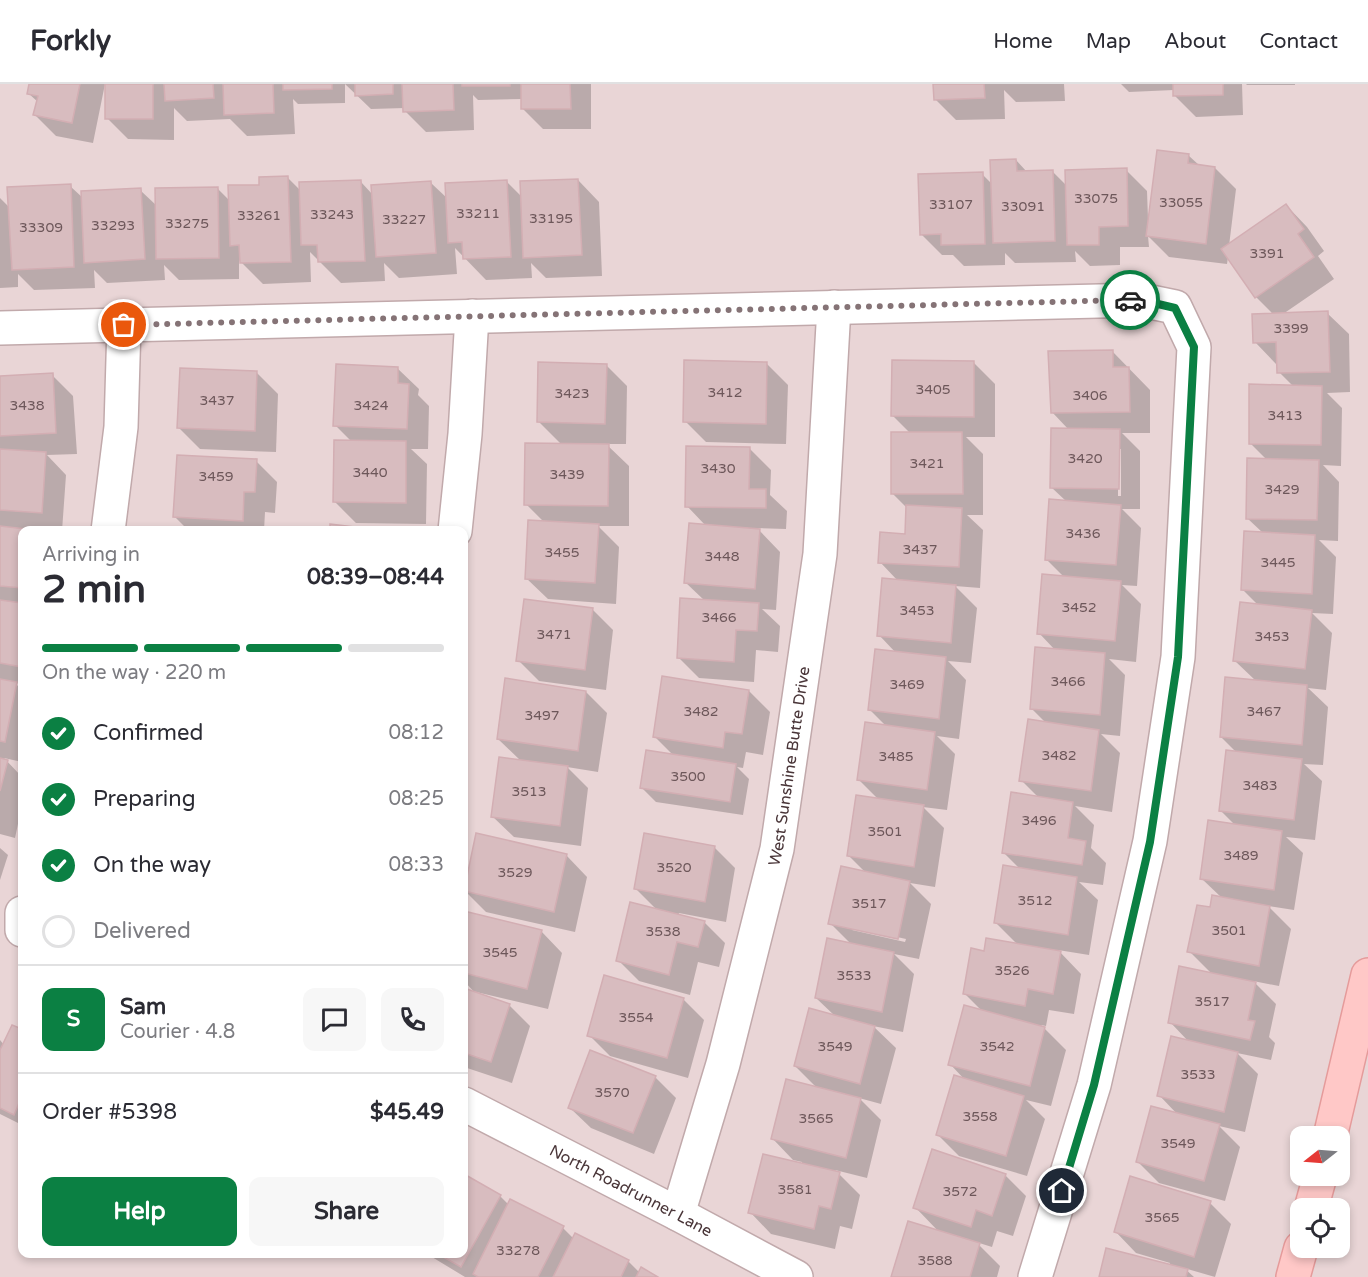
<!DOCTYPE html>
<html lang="en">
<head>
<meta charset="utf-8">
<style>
	:root { --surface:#fff; --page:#f7f7f7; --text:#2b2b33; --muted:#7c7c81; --line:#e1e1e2; --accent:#0b8043 }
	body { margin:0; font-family:"Varela Round",sans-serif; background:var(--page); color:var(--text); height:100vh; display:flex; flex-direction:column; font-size:22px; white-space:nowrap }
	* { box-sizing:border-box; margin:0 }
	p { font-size:20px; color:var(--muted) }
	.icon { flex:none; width:33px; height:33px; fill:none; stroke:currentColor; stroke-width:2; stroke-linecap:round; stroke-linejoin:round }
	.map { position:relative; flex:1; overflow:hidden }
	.drawer { position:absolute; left:18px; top:442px; width:450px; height:732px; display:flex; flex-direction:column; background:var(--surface); border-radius:12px; box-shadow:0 3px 9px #0003 }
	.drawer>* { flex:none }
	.needle { width:39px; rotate:253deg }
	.controls { position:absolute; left:1290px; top:1042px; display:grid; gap:12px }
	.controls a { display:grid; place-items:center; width:60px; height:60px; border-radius:12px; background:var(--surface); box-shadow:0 3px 9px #0003; font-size:30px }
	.pin { position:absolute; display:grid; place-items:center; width:51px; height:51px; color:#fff; margin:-26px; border:3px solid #fff; border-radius:50%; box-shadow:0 2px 6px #0007 }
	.courier { position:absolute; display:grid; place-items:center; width:60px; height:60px; margin:-30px; border:4px solid #0b8043; border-radius:50%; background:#fff; color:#222; box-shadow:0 2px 8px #0007 }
	.headline em { font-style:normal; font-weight:700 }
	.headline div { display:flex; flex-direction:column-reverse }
	.headline { display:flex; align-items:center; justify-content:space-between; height:102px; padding:0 24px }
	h1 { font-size:39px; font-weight:700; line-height:45px }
	.bar { display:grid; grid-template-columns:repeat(4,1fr); gap:9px 6px; align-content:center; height:72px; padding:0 24px }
	.bar i { height:8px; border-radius:4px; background:var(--line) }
	.bar .current { background:var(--accent) }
	.bar p { grid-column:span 4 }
	.line { display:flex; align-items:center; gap:15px; padding:0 24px; border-top:2px solid var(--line) }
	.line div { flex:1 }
	.round { display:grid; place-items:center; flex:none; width:63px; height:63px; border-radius:12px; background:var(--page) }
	ol { padding:0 24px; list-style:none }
	li { display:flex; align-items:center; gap:18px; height:66px }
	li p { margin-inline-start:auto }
	li .icon { padding:6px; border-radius:50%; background:var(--accent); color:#fff; stroke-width:4 }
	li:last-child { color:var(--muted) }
	li i { width:33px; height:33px; border:3px solid var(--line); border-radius:50% }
	.button { display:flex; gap:12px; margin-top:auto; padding:12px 24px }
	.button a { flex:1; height:69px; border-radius:12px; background:var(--accent); color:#fff; font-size:24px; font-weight:700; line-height:69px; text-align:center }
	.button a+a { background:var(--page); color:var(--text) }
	header { display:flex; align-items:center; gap:36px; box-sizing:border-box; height:84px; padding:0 30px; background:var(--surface); border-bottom:2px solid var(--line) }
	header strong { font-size:28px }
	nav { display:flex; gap:33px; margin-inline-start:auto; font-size:21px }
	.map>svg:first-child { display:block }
</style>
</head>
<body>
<header>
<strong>Forkly</strong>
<nav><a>Home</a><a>Map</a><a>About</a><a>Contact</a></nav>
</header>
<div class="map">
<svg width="1368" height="1193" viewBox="0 0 1368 1193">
	<rect width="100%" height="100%" fill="#f5e7e8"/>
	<!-- residential -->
	<path fill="#e9d5d6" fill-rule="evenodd" d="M0,0H1368V1193H0ZM22,447H464V1170H22ZM1300,1053H1340V1092H1300ZM1300,1125H1340V1164H1300Z"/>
	<!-- shadow -->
	<g fill="#0003" fill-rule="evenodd">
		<polygon points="30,0 105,0 93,59 56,52 35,31 38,18 28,9"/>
		<polygon points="107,0 591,0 591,45 543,45 522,24 522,15 478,16 473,11 474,46 426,48 405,27 405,24 371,25 345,0 345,19 298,20 293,15 295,50 247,52 230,35 187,37 174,24 174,56 128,55 107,34"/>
		<polygon points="935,0 1064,0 1065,17 1016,18 1004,6 1005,35 956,36 935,15"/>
		<polygon points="1121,0 1242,0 1243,31 1196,33 1175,12 1174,6 1129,8"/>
		<polygon points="1246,0 1295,0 1295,1 1247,1"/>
		<polygon points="1188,71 1200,82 1215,84 1236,105 1229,162 1286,121 1307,143 1324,167 1318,172 1334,195 1283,230 1327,229 1349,250 1350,308 1327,309 1342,324 1341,382 1323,381 1339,398 1338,457 1319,456 1336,473 1333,530 1312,529 1332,549 1326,606 1308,604 1328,623 1323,681 1304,680 1322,697 1315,756 1286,753 1303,769 1294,826 1268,822 1291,845 1279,902 1253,897 1276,920 1269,953 1275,959 1271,976 1237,969 1258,990 1245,1048 1219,1042 1240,1063 1225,1117 1159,1099 1138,1078 1178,1031 1159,1011 1189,958 1170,938 1212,890 1189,867 1211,825 1222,814 1202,795 1235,741 1220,726 1237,669 1221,653 1256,597 1235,577 1259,522 1242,505 1263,449 1247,434 1267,376 1250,359 1293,302 1279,288 1278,279 1276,280 1255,258 1273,230 1256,213 1228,173 1227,180 1169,173 1148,152 1149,163 1120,163 1120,181 1090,182 1075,167 1076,178 1015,179 1005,169 1005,181 964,182 953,171 942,171 921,150 982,90 992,100 1016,76 1027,88 1052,87 1067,102 1126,86 1147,107 1148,135 1150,135"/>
		<polygon points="287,93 301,107 361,98 373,111 431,99 448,115 507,98 522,113 578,96 599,118 602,192 546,194 531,179 532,194 486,196 455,164 457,190 399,194 384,179 385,197 341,199 310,168 311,198 263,200 239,176 239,195 179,196 164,181 165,196 107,199 94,186 95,204 34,206 18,190 18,203 0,204 0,114 10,124 70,102 83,114 140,106 157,122 217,104 230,117 261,102"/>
		<path d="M1113,268L1150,306V349H1122L1140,367V425H1122L1141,444L1137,502L1122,501L1141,520L1136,578L1109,575L1125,591L1120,652L1101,650L1120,669L1112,728L1075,722L1094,741L1091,764L1106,779L1103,801L1079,798L1098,816L1089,871L1058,866L1081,890L1074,930L1049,926L1046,942L1041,941L1066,966L1051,1022L1026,1016L1045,1035L1027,1092L959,1072L938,1051L965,996L950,980L983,928L964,909L986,868L1018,861L995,838L1021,786L1003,768L1039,714L1021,696L1047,640L1032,625L1055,566L1039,549L1064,493L1046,475L1067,418L1051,403L1069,346L1052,328ZM1118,365H1121V412H1118Z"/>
		<polygon points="766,279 788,301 786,360 706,358 685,337"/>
		<path d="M974,279L995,300V353H966L983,370V431H967L983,446L980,504L955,502L977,524L971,579L948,577L966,596L959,655L937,652L955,670L947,726L923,723L944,744L935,803L910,799L931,820L919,875L894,870L914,890L903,948L873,942L896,964L881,1020L859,1014L881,1036L867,1094L835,1086L860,1111L852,1145L840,1142L835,1165L771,1150L750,1128L802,1081V1078L793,1076L772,1054L818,1005L795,982L836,933L816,914L851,860L830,839L866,789L849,772L879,716L859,696L886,642L870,626L896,569L879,551L898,497L880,478L907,452L908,425L893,410L910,349L893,332ZM852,843L906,855L905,858L852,846Z"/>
		<polygon points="606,281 627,302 626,360 606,360 629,382 629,442 598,442 619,463 616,520 548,515 526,494 544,438 526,420 562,361 538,337"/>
		<polygon points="397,284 419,305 418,311 429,322 428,365 411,365 427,380 426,440 356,439 335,418 352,358 335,341"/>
		<polygon points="257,289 278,310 276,368 200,365 179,344"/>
		<polygon points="52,291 73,312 77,370 47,371 66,391 62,447 22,447 22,600 15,599 22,606 22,678 4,674 22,693 22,721 15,754 0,750 0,294"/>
		<polygon points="750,365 771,386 770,411 787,427 786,445 757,444 780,468 776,526 762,525 780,542 778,568 756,566 754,598 699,594 678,573 705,517 685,498 706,442 687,422"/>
		<polygon points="256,377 277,398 275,429 265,428 264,447 189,447 175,433"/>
		<polygon points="592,525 613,546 606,606 539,597 518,576"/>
		<polygon points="749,607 770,628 763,671 746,668 743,684 737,683 749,695 743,731 656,718 642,704 674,672 654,652"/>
		<polygon points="586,608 607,629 598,688 567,683 588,704 581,762 514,753 492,732 521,677 498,655"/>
		<polygon points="714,763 735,784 726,838 679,829 678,832 704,838 725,859 719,883 698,878 690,911 639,897 618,876 658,827 635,804"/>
		<polygon points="0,764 8,771 0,796"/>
		<polygon points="566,771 587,793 575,848 486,828 465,807"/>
		<polygon points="465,829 541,847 562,869 548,925 476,908 476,910 464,897 464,836"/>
		<polygon points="464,906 509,921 530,942 512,999 464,983"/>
		<polygon points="683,915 704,936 688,994 610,972 589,951"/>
		<polygon points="13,943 22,947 22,1041 0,1030 0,956 4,961"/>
		<polygon points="655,993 676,1014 654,1070 591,1044 569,1023"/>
		<polygon points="1005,1091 1026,1112 1013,1152 997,1147 992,1163 976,1158 1000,1182 997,1193 893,1193 940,1149 915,1123"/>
		<polygon points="464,1092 500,1112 509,1121 563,1144 573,1154 575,1151 628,1177 640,1189 655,1193 465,1193 427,1170 464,1170"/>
		<polygon points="1210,1119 1231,1140 1215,1193 1184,1184 1194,1193 1100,1193 1169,1182 1170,1179 1136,1169 1115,1147"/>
	</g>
	<!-- building -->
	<g fill="#d8bcbf" stroke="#d3aeb3" stroke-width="1.5">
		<polygon points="29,0 80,0 72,39 33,31 38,12 27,10"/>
		<rect x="105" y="0" width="48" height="35"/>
		<polygon points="164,0 213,0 214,14 165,17"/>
		<polygon points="223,0 273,0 274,29 224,31"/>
		<polygon points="283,0 332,0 332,5 283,6"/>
		<polygon points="355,0 393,0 393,10 355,12"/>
		<polygon points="402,0 453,0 454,26 403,28"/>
		<rect x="462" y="0" width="48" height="2"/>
		<polygon points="521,0 570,0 571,25 521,25"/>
		<polygon points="933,0 984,0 985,14 934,16"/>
		<polygon points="1173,0 1223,0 1223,11 1173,12"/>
		<polygon points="1157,66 1189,70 1188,79 1215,83 1206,160 1146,152"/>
		<polygon points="1016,75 1017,87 1053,86 1055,157 993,159 990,76"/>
		<polygon points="1127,84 1128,142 1099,143 1099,161 1067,161 1065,86"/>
		<polygon points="983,88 985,160 941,161 941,150 920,151 918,90"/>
		<polygon points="288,92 291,178 240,179 239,161 230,162 228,101 259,101 259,93"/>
		<polygon points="578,95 582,171 523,174 520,97"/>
		<polygon points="361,96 365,177 318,178 317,161 301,161 299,98"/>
		<polygon points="507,96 511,173 463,175 462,158 448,159 445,99"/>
		<polygon points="431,97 436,169 376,173 371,101"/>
		<polygon points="71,100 74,183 12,186 7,103"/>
		<polygon points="218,103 219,174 156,175 155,104"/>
		<polygon points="141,104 145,175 84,179 81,107"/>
		<polygon points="1286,120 1304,145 1298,150 1314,173 1255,214 1221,165"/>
		<polygon points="1328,227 1330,288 1277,289 1276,258 1253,259 1252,230"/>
		<polygon points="1113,266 1113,283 1129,283 1130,328 1051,329 1048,267"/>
		<polygon points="684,276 767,278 766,340 683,338"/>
		<polygon points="892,276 974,277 974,333 891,332"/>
		<polygon points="538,278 607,280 605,340 537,338"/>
		<polygon points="336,280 398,283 398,299 409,300 407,345 333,342"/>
		<polygon points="180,284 257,287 255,347 177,344"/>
		<polygon points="53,289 56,349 0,352 0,292"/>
		<polygon points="1249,300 1322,302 1321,361 1249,360"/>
		<polygon points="1051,344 1120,345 1119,405 1050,404"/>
		<polygon points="891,348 962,348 963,410 891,410"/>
		<polygon points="334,356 406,357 406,419 333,418"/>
		<polygon points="525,359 609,360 608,422 524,421"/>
		<polygon points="686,362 750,363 749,405 766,405 766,424 685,423"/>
		<polygon points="0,365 46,368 42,429 0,426"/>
		<polygon points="177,371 257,375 255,408 244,408 243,437 173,433"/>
		<polygon points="1247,374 1319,376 1317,436 1246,435"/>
		<polygon points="1049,415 1121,421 1116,481 1045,476"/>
		<polygon points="906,421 962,424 959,483 878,479 880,448 905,450"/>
		<polygon points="528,436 599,440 595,499 525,495"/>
		<polygon points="689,439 760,445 755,505 684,499"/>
		<polygon points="330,440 388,447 330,447"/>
		<polygon points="0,442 43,447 22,447 22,504 0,502"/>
		<polygon points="1244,447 1315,451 1312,510 1241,506"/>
		<polygon points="1042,490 1121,497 1115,557 1037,550"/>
		<polygon points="882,494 956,501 951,559 877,552"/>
		<polygon points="680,514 759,519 757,547 736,546 734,578 677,574"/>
		<polygon points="524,515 593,524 585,586 516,577"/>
		<polygon points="0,516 22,519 22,583 0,579"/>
		<polygon points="1240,518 1312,526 1305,585 1233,577"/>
		<polygon points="1035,563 1105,569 1100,631 1030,625"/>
		<polygon points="875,565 946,573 939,635 868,626"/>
		<polygon points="662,592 749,606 742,650 725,648 723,664 653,653"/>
		<polygon points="1225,593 1307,601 1302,661 1220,653"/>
		<polygon points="505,594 586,607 578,667 497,655"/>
		<polygon points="0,595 17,598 5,658 0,657"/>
		<polygon points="1028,635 1099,646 1091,707 1019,697"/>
		<polygon points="865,638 935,648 927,706 857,696"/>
		<polygon points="646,666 736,680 730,718 640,704"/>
		<polygon points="1226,666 1302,675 1294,736 1219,727"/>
		<polygon points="499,673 568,682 560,742 491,733"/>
		<polygon points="0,674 8,676 0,707"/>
		<polygon points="1011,708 1073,718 1068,754 1086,757 1082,781 1002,769"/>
		<polygon points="856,711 924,721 914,783 847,772"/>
		<polygon points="1208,736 1282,747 1274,806 1200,795"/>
		<polygon points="476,749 567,770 554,828 464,807"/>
		<polygon points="644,749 715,762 705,818 634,805"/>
		<polygon points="1003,781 1077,793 1068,851 994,839"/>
		<polygon points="841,782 910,797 898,855 828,840"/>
		<polygon points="1212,811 1270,822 1259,882 1187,868 1197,821 1210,823"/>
		<polygon points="630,818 705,837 698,863 677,858 669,891 616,877"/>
		<polygon points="464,827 542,846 527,905 464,889"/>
		<polygon points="827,854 894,868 882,928 815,914"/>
		<polygon points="986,854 1061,867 1053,910 1028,905 1025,922 963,910 971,864 984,867"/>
		<polygon points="1179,882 1256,898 1248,936 1255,937 1250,956 1168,939"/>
		<polygon points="604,891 684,914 667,974 587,952"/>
		<polygon points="464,904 510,920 491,978 464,969"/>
		<polygon points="964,921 1045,943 1030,1002 948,981"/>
		<polygon points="809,924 875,942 860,1000 794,982"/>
		<polygon points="12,941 22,945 22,1012 14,1031 0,1024 0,966"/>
		<polygon points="1171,952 1238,968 1224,1028 1157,1012"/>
		<polygon points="590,966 656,992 633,1049 568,1024"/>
		<polygon points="954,991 1024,1012 1006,1072 936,1051"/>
		<polygon points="786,995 861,1014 846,1074 771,1055"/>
		<polygon points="1151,1022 1220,1040 1204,1097 1136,1078"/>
		<polygon points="932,1065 1006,1090 992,1132 976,1126 971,1143 913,1124"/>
		<polygon points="763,1070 840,1088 831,1125 819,1122 814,1145 748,1129"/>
		<polygon points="464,1090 501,1111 461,1183 438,1170 464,1170"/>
		<polygon points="1130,1092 1211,1117 1194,1173 1114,1148"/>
		<polygon points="510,1115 564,1142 538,1193 478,1193 473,1190"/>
		<polygon points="908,1137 980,1159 970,1193 891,1193"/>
		<polygon points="575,1149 629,1176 621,1193 553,1193"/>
		<polygon points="1106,1164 1188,1185 1186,1193 1099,1193"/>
		<polygon points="641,1183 658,1193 636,1193"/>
	</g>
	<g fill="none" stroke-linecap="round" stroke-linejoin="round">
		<defs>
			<g id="street">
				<polyline points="0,244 1141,216 1175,223 1194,263 1178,573 1150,757 1094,1001 1035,1193"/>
				<polyline points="108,447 121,343 124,241"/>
				<polyline points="455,447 465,350 472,232"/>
				<polyline points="22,829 22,846"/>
				<path id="s1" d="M464,1020L678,1130L796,1193"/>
				<path id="s2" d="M678,1130L723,980L777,765L820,470L834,223"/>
			</g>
			<g id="secondary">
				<polyline points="1330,1053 1368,891"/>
				<polyline points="1311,1125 1320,1092"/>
				<polyline points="1293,1193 1301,1164"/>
			</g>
		</defs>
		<!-- street casing -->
		<use href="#street" stroke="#c1a9ab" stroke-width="36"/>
		<!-- secondary casing -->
		<use href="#secondary" stroke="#e59b9b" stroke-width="36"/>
		<!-- street -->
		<use href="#street" stroke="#fff" stroke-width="33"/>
		<!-- secondary -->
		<use href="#secondary" stroke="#ffc8c7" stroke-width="33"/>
	</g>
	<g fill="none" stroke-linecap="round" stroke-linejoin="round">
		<!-- done -->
		<polyline stroke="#857376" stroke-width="6" stroke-dasharray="0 10.8" points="124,241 1130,216"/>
		<!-- route -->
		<polyline stroke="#0b8043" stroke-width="8" points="1062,1107 1094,1001 1150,758 1178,573 1194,263 1175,224 1141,216 1130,216"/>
	</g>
	<g text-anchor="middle" stroke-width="5" stroke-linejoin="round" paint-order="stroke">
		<!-- number labels -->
		<g font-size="14" fill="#6d575a">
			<text x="1096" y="119">33075</text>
			<text x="1181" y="123">33055</text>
			<text x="951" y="125">33107</text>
			<text x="1023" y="127">33091</text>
			<text x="478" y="134">33211</text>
			<text x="332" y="135">33243</text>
			<text x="259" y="136">33261</text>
			<text x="551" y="139">33195</text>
			<text x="404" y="140">33227</text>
			<text x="187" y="144">33275</text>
			<text x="113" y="146">33293</text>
			<text x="41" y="148">33309</text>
			<text x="1267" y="174">3391</text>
			<text x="1291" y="249">3399</text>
			<text x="933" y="310">3405</text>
			<text x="725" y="313">3412</text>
			<text x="572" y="314">3423</text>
			<text x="1090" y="316">3406</text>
			<text x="217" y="321">3437</text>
			<text x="27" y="326">3438</text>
			<text x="371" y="326">3424</text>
			<text x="1285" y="336">3413</text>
			<text x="1085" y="379">3420</text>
			<text x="927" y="384">3421</text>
			<text x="718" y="389">3430</text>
			<text x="370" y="393">3440</text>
			<text x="567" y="395">3439</text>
			<text x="216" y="397">3459</text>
			<text x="1282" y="410">3429</text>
			<text x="1083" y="454">3436</text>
			<text x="920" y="470">3437</text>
			<text x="562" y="473">3455</text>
			<text x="722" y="477">3448</text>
			<text x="1278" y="483">3445</text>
			<text x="1079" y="528">3452</text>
			<text x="917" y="531">3453</text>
			<text x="719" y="538">3466</text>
			<text x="554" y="555">3471</text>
			<text x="1272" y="557">3453</text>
			<text x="1068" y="602">3466</text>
			<text x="907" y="605">3469</text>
			<text x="701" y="632">3482</text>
			<text x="1264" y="632">3467</text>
			<text x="542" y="636">3497</text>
			<text x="1059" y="676">3482</text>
			<text x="896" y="677">3485</text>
			<text x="688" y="697">3500</text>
			<text x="1260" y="706">3483</text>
			<text x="529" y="712">3513</text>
			<text x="1039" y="741">3496</text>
			<text x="885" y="752">3501</text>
			<text x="1241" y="776">3489</text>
			<text x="674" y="788">3520</text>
			<text x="515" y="793">3529</text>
			<text x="1035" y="821">3512</text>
			<text x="869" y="824">3517</text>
			<text x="1229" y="851">3501</text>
			<text x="663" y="852">3538</text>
			<text x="500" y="873">3545</text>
			<text x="1012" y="891">3526</text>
			<text x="854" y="896">3533</text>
			<text x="1212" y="922">3517</text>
			<text x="636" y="938">3554</text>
			<text x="835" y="967">3549</text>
			<text x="997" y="967">3542</text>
			<text x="1198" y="995">3533</text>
			<text x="612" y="1013">3570</text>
			<text x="980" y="1037">3558</text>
			<text x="816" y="1039">3565</text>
			<text x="1178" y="1064">3549</text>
			<text x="795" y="1110">3581</text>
			<text x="960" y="1112">3572</text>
			<text x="1162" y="1138">3565</text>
			<text x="518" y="1171">33278</text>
			<text x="935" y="1181">3588</text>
		</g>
		<!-- street labels -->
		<g font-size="16" fill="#493538" stroke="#fff">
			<text dy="6" stroke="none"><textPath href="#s2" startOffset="462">West Sunshine Butte Drive</textPath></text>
			<text dy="6" stroke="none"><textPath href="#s1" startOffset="188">North Roadrunner Lane</textPath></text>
		</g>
	</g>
</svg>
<div class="controls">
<a><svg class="needle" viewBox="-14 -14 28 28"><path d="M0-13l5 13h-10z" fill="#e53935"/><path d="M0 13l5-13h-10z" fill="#7c7c81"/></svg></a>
<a><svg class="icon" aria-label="locate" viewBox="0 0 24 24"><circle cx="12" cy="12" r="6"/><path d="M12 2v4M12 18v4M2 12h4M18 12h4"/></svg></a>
</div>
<div class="pin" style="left:124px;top:241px;background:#ea580c"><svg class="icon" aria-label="bag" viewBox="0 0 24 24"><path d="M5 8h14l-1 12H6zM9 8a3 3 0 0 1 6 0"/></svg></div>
<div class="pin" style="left:1062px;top:1107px;background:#1f2937"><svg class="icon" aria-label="home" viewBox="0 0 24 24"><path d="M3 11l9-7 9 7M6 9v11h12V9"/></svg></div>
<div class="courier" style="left:1130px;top:216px"><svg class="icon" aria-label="car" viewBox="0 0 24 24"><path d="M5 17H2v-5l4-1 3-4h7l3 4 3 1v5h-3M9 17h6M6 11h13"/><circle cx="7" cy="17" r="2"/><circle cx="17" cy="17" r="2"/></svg></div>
<section class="drawer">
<div class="headline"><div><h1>2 min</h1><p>Arriving in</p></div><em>08:39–08:44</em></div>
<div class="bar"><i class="current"></i><i class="current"></i><i class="current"></i><i></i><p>On the way · 220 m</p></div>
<ol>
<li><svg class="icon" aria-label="check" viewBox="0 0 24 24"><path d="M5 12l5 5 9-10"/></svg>Confirmed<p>08:12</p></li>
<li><svg class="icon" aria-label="check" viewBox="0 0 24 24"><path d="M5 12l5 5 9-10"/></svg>Preparing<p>08:25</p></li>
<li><svg class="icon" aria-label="check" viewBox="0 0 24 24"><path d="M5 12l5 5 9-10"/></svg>On the way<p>08:33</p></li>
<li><i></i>Delivered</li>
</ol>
<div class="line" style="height:108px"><b class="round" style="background:var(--accent);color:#fff">S</b><div><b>Sam</b><p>Courier · 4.8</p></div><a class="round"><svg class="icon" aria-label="chat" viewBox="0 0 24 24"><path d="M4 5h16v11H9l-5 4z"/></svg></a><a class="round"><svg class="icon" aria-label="phone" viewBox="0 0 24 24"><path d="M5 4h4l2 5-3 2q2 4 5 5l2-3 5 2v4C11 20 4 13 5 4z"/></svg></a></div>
<div class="line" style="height:78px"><div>Order #5398</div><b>$45.49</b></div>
<div class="button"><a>Help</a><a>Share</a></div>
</section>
</div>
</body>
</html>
